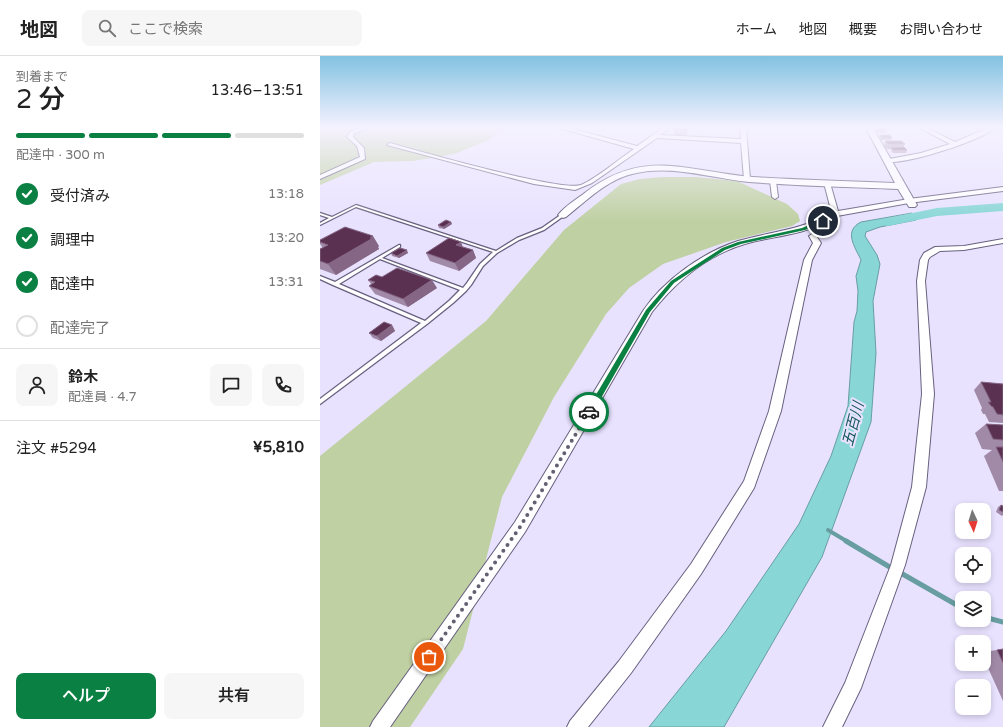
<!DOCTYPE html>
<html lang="ja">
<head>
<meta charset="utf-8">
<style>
	:root { --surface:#fff; --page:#f6f6f6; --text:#222; --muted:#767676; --line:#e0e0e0; --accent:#0b8043 }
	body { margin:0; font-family:"Varela Round","Noto Sans JP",sans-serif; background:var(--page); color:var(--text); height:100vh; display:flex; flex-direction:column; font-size:15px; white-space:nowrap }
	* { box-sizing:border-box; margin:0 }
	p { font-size:13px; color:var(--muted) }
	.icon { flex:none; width:22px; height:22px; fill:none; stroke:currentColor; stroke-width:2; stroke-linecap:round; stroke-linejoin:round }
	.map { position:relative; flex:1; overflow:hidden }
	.drawer { display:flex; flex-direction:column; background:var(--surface); width:320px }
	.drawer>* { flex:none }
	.needle { width:26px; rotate:176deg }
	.controls { position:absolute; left:635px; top:447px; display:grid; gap:8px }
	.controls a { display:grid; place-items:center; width:36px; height:36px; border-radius:8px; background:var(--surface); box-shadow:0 2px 6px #0003; font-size:20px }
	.pin { position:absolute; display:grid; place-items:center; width:34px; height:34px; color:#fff; margin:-17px; border:2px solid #fff; border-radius:50%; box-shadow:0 1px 4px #0007 }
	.courier { position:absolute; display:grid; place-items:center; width:40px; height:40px; margin:-20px; border:3px solid #0b8043; border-radius:50%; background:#fff; color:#222; box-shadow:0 1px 5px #0007 }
	.head em { font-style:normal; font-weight:600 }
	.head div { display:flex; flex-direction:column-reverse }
	.head { display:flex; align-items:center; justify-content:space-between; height:68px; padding:0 16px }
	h1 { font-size:26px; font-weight:600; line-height:30px }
	.bar { display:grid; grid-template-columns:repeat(4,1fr); gap:6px 4px; align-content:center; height:48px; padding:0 16px }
	.bar i { height:5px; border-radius:3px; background:var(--line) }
	.bar .selected { background:var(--accent) }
	.bar p { grid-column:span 4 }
	.line { display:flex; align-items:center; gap:10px; padding:0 16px; border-top:1px solid var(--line) }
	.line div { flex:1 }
	.round { display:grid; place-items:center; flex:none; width:42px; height:42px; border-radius:8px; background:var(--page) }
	ol { padding:0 16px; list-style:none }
	li { display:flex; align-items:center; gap:12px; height:44px }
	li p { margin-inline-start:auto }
	li .icon { padding:4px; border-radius:50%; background:var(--accent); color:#fff; stroke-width:4 }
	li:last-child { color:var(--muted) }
	li i { width:22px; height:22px; border:2px solid var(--line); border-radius:50% }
	.primary-button { display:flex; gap:8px; margin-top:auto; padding:8px 16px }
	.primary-button a { flex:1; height:46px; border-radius:8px; background:var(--accent); color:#fff; font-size:16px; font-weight:600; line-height:46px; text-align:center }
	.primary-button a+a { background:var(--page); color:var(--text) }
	header { display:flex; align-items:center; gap:24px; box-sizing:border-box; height:56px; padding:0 20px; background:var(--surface); border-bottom:1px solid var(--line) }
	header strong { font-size:19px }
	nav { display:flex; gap:22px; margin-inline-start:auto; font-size:14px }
	.search { width:280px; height:36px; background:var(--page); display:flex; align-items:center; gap:10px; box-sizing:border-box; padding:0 14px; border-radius:8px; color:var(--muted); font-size:15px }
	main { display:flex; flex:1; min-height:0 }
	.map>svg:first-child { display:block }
</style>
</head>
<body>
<header>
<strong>地図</strong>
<div class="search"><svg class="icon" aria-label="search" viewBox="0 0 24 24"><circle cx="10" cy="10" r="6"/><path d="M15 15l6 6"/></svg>ここで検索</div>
<nav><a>ホーム</a><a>地図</a><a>概要</a><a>お問い合わせ</a></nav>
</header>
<main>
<section class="drawer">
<div class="head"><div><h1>2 分</h1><p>到着まで</p></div><em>13:46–13:51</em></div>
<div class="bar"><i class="selected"></i><i class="selected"></i><i class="selected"></i><i></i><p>配達中 · 300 m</p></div>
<ol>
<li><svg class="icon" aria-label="check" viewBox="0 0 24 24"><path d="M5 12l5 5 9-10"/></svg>受付済み<p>13:18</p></li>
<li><svg class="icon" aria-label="check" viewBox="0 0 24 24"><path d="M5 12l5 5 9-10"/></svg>調理中<p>13:20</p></li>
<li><svg class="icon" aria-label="check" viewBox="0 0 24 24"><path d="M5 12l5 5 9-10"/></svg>配達中<p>13:31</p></li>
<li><i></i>配達完了</li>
</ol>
<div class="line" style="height:72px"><a class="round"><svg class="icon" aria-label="person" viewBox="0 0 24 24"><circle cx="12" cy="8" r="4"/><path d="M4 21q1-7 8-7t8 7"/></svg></a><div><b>鈴木</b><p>配達員 · 4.7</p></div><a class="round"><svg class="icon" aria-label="chat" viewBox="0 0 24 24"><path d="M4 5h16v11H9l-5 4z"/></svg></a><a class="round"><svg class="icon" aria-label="phone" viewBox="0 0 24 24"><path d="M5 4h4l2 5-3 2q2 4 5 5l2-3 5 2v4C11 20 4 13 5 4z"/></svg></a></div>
<div class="line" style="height:52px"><div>注文 #5294</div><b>¥5,810</b></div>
<div class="primary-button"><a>ヘルプ</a><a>共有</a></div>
</section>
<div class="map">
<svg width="683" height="671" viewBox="0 0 683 671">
	<rect width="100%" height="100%" fill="#e8e2ff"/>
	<!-- green -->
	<g fill="#bfd0a2">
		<polygon points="0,72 181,72 169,84 134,98 93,105 54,106 0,129"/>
		<polygon points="341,121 376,121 417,125 467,148 478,158 480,165 472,170 406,186 343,208 309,232 286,258 234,341 182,441 143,593 90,671 0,671 0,400 166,265 244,174 301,128 320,123"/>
	</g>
	<!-- water -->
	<path fill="#89d6d6" stroke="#689ea1" d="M592,157L596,164L560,171L546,176L545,180L557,199L560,208L553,245L556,297L551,366L502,501L404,671H329L406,575L479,468L511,400L528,350L534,266L537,255L538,235L536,220L541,204C535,191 523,175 541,166Z"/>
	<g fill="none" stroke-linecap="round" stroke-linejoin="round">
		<!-- stream-far1 -->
		<polyline stroke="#689ea1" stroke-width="4" points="508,474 528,486"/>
		<!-- stream -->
		<g stroke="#689ea1" stroke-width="5">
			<polyline points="526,485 573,513"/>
			<polyline points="579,516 642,552"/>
			<polyline points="664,561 683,566"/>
		</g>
		<!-- river -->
		<polygon fill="#89d6d6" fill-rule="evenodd" points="683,147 683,155 617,160 568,170 563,169 561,166 563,163 617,152"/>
		<defs>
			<path id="lane" d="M36,149L176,195L197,182L222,172L242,158L245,159L224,174L199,184L177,197L163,210L151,229L146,235L133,247L107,268L0,348V343L101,267L13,229L0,223V220L15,226L79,189H80V191L62,202L143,232L147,227L160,208L173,196L36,151L0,169V167L9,162L0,159V157L12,161ZM60,203L140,234L129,245L105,265L19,228Z"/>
			<g id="street">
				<polygon points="39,72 47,72 34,78 33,81 44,92 45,103 0,123 0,119 40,101 37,90 27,81 30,76"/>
				<path d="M239,72H249L317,90L343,72H349L340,79L421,83L420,72H426L430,123L427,125L424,123L421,87L337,82L272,127L255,134L214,128L67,89L70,87C99,95 241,136 261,129C277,122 299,103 314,93Z"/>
				<path d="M600,72H607L635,86L668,72H675C658,86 585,109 564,106V104L601,97L630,88Z"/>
				<polygon points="453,123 456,125 458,141 455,143 452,141 450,125"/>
				<path d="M507,125L510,127L518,155L589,143L683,131V135L589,147L517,160L513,171L497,181L501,187L492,204L461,355L434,432L381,518L311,617L268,671H247L250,665L299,605L371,508L424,425L449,355L484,204L493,187L489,180L507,168L508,165C485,178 457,180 432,186C391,196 357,224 332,256L205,476L70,671H50L53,665L195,466L323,255C343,225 383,196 418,185C449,176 482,174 511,157V154L504,127Z"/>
				<polygon points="683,183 683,187 644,194 620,195 610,201 608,204 605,225 614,338 606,431 585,509 541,632 522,671 503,671 525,627 571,509 592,431 602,338 597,225 600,204 604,197 615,191 644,190"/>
			</g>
			<path id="secondary" d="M546,72H553L597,149L595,151H589L578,133C529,131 479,130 429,126C390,122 351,108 312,118C287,124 266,145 246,161L243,162L238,159C245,150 257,143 266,136C325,91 368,116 433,121C480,124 528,125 575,127Z"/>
		</defs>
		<!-- lane casing -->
		<use href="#lane" stroke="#67607e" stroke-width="2.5"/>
		<!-- street casing -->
		<use href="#street" stroke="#67607e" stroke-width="2"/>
		<!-- secondary casing -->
		<use href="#secondary" stroke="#67607e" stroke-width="2"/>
		<!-- lane -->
		<use href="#lane" fill="#fff" fill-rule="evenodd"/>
		<!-- street -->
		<use href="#street" fill="#fff" fill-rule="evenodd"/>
		<!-- secondary -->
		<use href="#secondary" fill="#fff" fill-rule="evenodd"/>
	</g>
	<!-- wall -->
	<g fill="#a18aa8">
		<polygon points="367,72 367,79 354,79 354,74"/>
		<polygon points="557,72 566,75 566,77 558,77 556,75"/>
		<polygon points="560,79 572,82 571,84 561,84 559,81"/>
		<polygon points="565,85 585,88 583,91 587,94 586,97 573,97 571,94 571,93 567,93 564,90"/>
		<polygon points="131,166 132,168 124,173 119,172 118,169"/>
		<polygon points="0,184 59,190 58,191 59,193 16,219 0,213 0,193 3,192 0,188"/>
		<polygon points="143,191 153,194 156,202 139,215 110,205 106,197"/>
		<polygon points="71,197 88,197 79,202 72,200"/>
		<polygon points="62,221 117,232 88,251 55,238 49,230 51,228 48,224"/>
		<polygon points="72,269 75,275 61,285 53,282 49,277"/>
		<polygon points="661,326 683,328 683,367 669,366 665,358 663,358 661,354 662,352 654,334"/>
		<polygon points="666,368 683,369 683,435 679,435 664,400 672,394 662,393 655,377"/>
		<polygon points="681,449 683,450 683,459 682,460 676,456 678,451"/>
		<polygon points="683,593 683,645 664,603 664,596 677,594"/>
	</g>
	<!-- shaded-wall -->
	<g fill="#856685">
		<polygon points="131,166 132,168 124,173 123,171"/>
		<polygon points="53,180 59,190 58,191 59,193 16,219 8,208"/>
		<polygon points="141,186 144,194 136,189"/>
		<polygon points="87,194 88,197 79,202 77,200"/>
		<polygon points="153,194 156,202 139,215 135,207"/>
		<polygon points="112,224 117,232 88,251 83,243"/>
		<polygon points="72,269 75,275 61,285 57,280"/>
	</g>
	<!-- building -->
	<g fill="#5a3151" stroke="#856685">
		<polygon points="354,72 367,72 367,75 354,74"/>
		<polygon points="557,72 564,72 566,75 559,75"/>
		<polygon points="560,79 570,79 572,82 562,82"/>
		<polygon points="565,85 581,85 585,88 568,88"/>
		<polygon points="584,91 587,94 574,94 571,92"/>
		<polygon points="126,164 131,166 123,171 118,169"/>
		<polygon points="25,171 53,180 50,182 53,182 8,208 0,205 0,193 8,189 0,186 0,184"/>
		<polygon points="129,182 141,186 136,189 153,194 135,207 106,197"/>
		<polygon points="80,192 87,194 77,200 71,197"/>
		<polygon points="77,212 112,224 83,243 49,230 55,226 48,224 56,219 62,221"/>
		<polygon points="64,266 72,269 57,280 49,277"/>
		<polygon points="661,326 683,328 683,359 677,358 673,351 671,350 668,346 671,346"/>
		<polygon points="666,368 683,369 683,384 673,383"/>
		<polygon points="676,391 683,391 683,406"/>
		<polygon points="681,449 683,450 683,456 679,454"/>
		<polygon points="683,593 683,607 677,594"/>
	</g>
	<!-- sky -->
	<linearGradient id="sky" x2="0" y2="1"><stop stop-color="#82c2e1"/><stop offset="0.43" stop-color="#f5f2ff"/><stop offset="1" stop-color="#f5f2ff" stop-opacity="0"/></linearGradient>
	<rect width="683" height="166" fill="url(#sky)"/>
	<!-- route -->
	<polygon fill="#0b8043" points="501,164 505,165 485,174 421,188 405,194 354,227 330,256 272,358 267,358 267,354 326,254 351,225 402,192 418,186 482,172"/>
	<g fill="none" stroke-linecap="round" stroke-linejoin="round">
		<!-- done -->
		<polyline stroke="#636072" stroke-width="4" stroke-dasharray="0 7.2" points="109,601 200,471 269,356"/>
	</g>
	<g text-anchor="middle" stroke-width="4" stroke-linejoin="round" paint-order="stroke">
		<!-- water labels -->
		<g font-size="15" font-style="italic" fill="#17595a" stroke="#e8e2ff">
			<text transform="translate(533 368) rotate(-75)" y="5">五百川</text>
		</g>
	</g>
</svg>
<div class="controls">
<a><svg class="needle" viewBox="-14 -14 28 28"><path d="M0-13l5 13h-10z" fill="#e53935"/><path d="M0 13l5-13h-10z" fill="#767676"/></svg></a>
<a><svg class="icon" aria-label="locate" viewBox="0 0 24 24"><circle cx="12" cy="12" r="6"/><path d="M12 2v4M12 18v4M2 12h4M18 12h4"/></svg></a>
<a><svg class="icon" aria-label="layers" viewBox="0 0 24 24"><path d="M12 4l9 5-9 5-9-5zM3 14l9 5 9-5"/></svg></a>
<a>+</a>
<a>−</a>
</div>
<div class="pin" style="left:109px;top:601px;background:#ea580c"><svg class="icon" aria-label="bag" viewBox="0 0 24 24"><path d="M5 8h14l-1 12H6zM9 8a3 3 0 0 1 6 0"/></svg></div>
<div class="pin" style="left:503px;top:165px;background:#1f2937"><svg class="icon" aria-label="home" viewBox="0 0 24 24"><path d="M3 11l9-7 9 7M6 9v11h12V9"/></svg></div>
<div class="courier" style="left:269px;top:356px"><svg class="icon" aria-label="car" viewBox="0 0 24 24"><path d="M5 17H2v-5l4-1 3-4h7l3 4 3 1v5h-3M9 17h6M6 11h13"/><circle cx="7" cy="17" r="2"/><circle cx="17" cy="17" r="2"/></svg></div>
</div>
</main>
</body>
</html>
